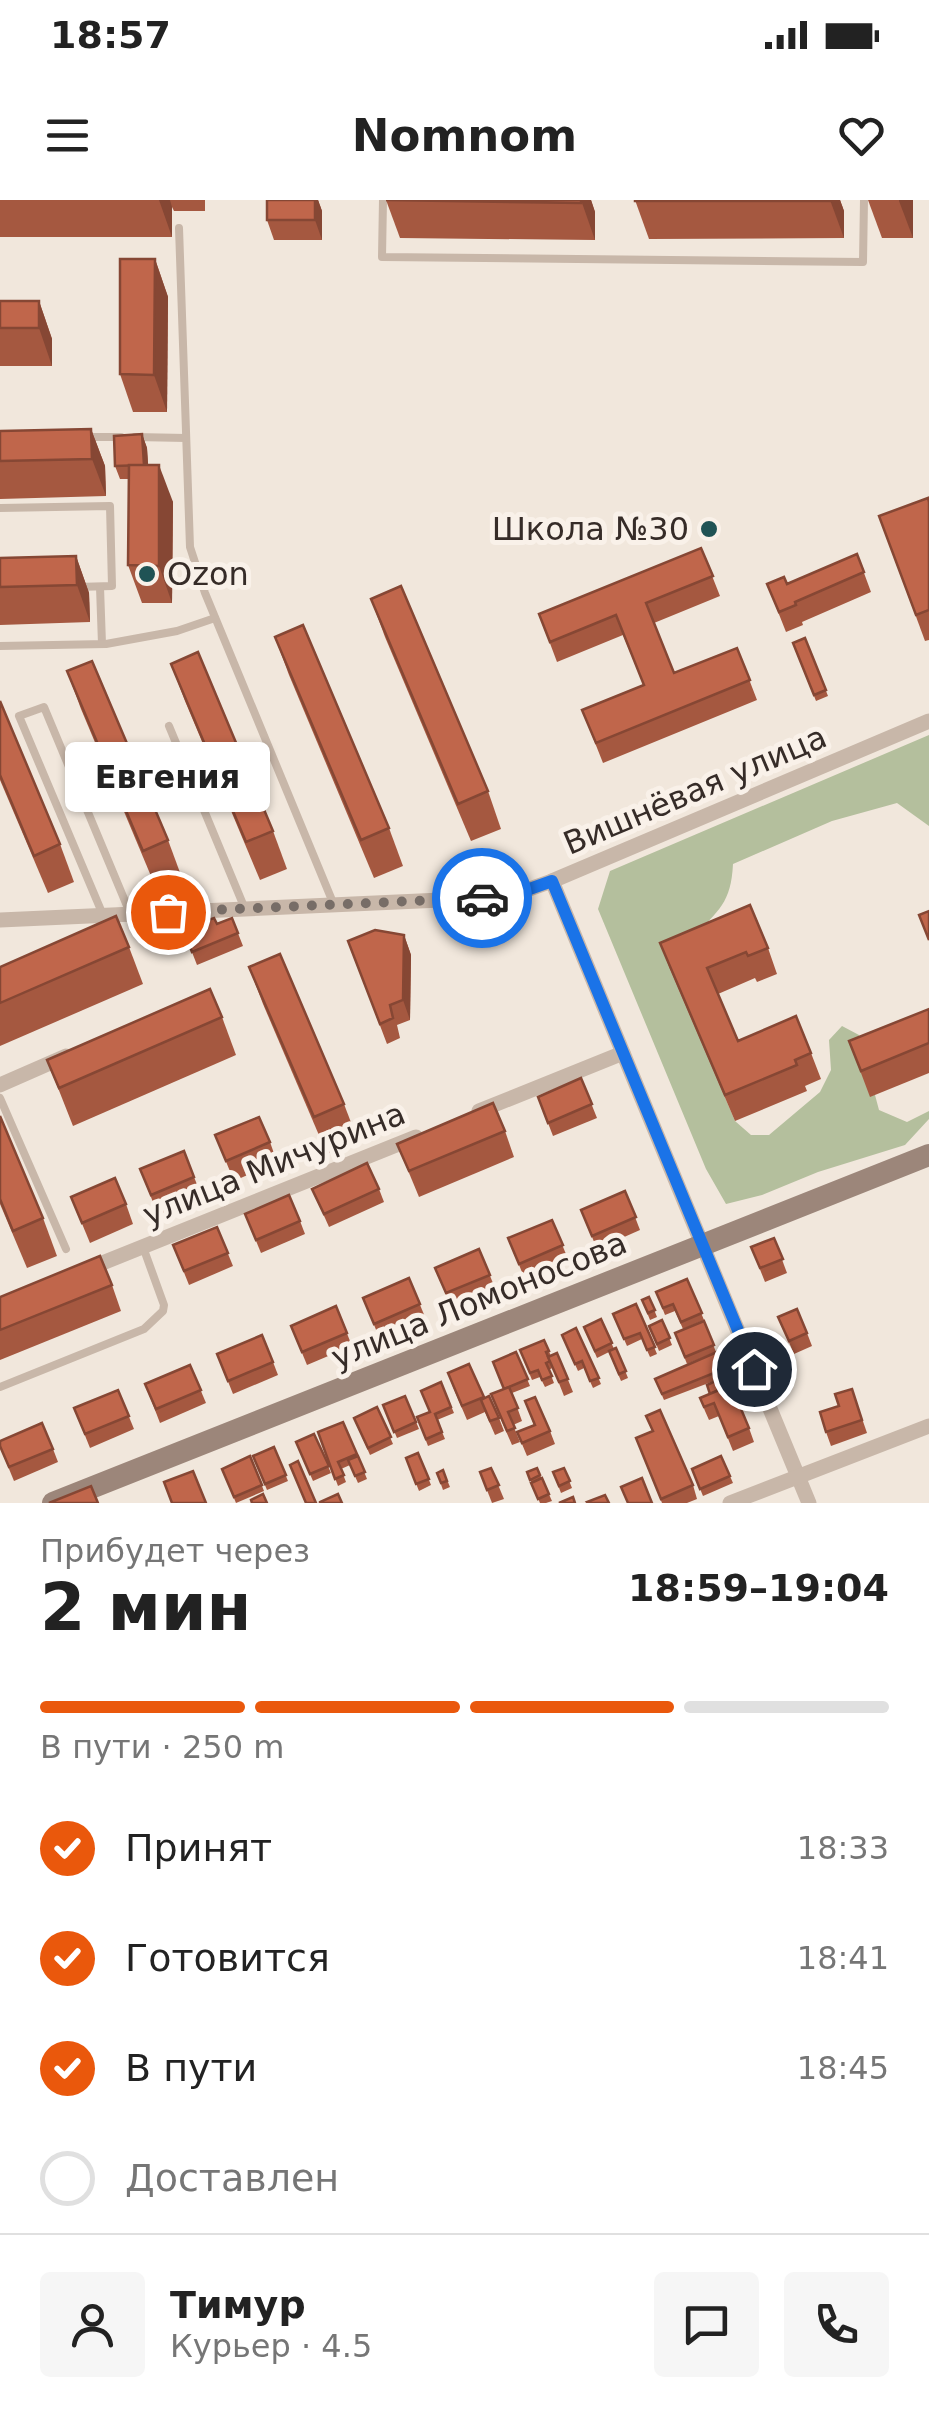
<!DOCTYPE html>
<html lang="ru">
<head>
<meta charset="utf-8">
<style>
	:root { --surface:#fff; --page:#f6f6f6; --text:#222; --muted:#767676; --line:#e0e0e0; --accent:#ea580c }
	body { margin:0; font-family:"DejaVu Sans",sans-serif; background:var(--page); color:var(--text); height:100vh; display:flex; flex-direction:column; font-size:38px; white-space:nowrap }
	* { box-sizing:border-box; margin:0 }
	p { font-size:32px; color:var(--muted) }
	.icon { flex:none; width:55px; height:55px; fill:none; stroke:currentColor; stroke-width:2; stroke-linecap:round; stroke-linejoin:round }
	.map { position:relative; height:1303px; overflow:hidden }
	.sheet { display:flex; flex-direction:column; background:var(--surface); flex:1 }
	.sheet>* { flex:none }
	.pin { position:absolute; display:grid; place-items:center; width:85px; height:85px; color:#fff; margin:-42px; border:5px solid #fff; border-radius:50%; box-shadow:0 2px 10px #0007 }
	.courier { position:absolute; display:grid; place-items:center; width:100px; height:100px; margin:-50px; border:8px solid #1a73e8; border-radius:50%; background:#fff; color:#222; box-shadow:0 2px 12px #0007 }
	.bubble { position:absolute; height:70px; border-radius:10px; background:var(--surface); box-shadow:0 2px 8px #0004; font-size:32px; font-weight:700; line-height:70px; text-align:center }
	.overview em { font-style:normal; font-weight:700 }
	.overview div { display:flex; flex-direction:column-reverse }
	.overview { display:flex; align-items:center; justify-content:space-between; height:170px; padding:0 40px }
	h1 { font-size:65px; font-weight:700; line-height:75px }
	.bar { display:grid; grid-template-columns:repeat(4,1fr); gap:15px 10px; align-content:center; height:120px; padding:0 40px }
	.bar i { height:12px; border-radius:8px; background:var(--line) }
	.bar .active { background:var(--accent) }
	.bar p { grid-column:span 4 }
	.line { display:flex; align-items:center; gap:25px; padding:0 40px; border-top:2px solid var(--line) }
	.line div { flex:1 }
	.round { display:grid; place-items:center; flex:none; width:105px; height:105px; border-radius:10px; background:var(--page) }
	ol { padding:0 40px; list-style:none }
	li { display:flex; align-items:center; gap:30px; height:110px }
	li p { margin-inline-start:auto }
	li .icon { padding:10px; border-radius:50%; background:var(--accent); color:#fff; stroke-width:4 }
	li:last-child { color:var(--muted) }
	li i { width:55px; height:55px; border:5px solid var(--line); border-radius:50% }
	.status { display:flex; justify-content:space-between; align-items:center; height:70px; padding:0 50px; background:var(--surface); direction:ltr }
	.status svg { height:28px; fill:currentColor }
	header { display:flex; justify-content:space-between; align-items:center; height:130px; padding:0 40px; background:var(--surface); font-size:45px; font-weight:700 }
	.map>svg:first-child { display:block }
</style>
</head>
<body>
<div class="status"><b>18:57</b><svg viewBox="0 0 49 12"><path d="M0 12V9h3v3zM5 12V6h3v6zM10 12V3h3v9zM15 12V0h3v12zM26 1h20v11H26zM47 4h2v5h-2z"/></svg></div>
<header><svg class="icon" aria-label="menu" viewBox="0 0 24 24"><path d="M4 6h16M4 12h16M4 18h16"/></svg>Nomnom<svg class="icon" aria-label="heart" viewBox="0 0 24 24"><path d="M12 20l-8-8c-3-5 5-10 8-4 3-6 11-1 8 4z"/></svg></header>
<div class="map">
<svg width="929" height="1303" viewBox="0 0 929 1303">
	<rect width="100%" height="100%" fill="#f1e7dc"/>
	<!-- green -->
	<path fill="#b4bf9d" d="M929,535V626L897,603L832,621L733,664C731,703 719,710 693,737C684,746 677,759 670,769L735,921L751,935H769L820,892L831,870L829,840L842,826L859,835L879,910L907,922L929,911V919L905,945L818,972L762,995L726,1004L706,969L598,709L610,671Z"/>
	<g fill="none" stroke-linecap="round" stroke-linejoin="round">
		<!-- lane -->
		<g stroke="#c8b7a9" stroke-width="8">
			<polyline points="383,0 382,57 863,62 864,0"/>
			<polyline points="179,28 190,347 205,393 334,705"/>
			<polyline points="85,237 121,237"/>
			<polyline points="135,237 186,238"/>
			<polyline points="0,308 110,306 112,386 77,387"/>
			<polyline points="100,387 102,444"/>
			<polyline points="0,446 106,444 177,431 215,418"/>
			<polyline points="169,526 245,709"/>
			<polyline points="103,715 19,516 44,507 130,713"/>
			<polyline points="0,898 66,1049"/>
			<polyline points="0,1187 144,1129 163,1111 164,1105 143,1047"/>
		</g>
		<!-- street -->
		<g stroke="#c8b7a9" stroke-width="15">
			<polyline points="552,681 809,1303"/>
			<polyline points="0,720 507,697 552,681 929,521"/>
			<polyline points="0,885 66,856"/>
			<polyline points="479,911 623,853"/>
			<polyline points="85,1070 416,937"/>
			<polyline points="730,1303 929,1226"/>
		</g>
		<!-- secondary -->
		<polyline stroke="#9c867a" stroke-width="22" points="53,1303 929,955"/>
	</g>
	<!-- wall -->
	<g fill="#a55840">
		<polygon points="0,0 205,0 205,11 174,11 172,7 172,37 0,37"/>
		<polygon points="267,0 318,0 322,11 322,40 274,40 267,20"/>
		<polygon points="386,0 591,0 595,12 595,40 400,38"/>
		<polygon points="635,0 840,0 844,11 844,38 649,39"/>
		<polygon points="868,0 913,0 913,38 882,38"/>
		<polygon points="155,59 168,97 167,212 133,212 120,174"/>
		<polygon points="0,101 39,101 52,139 52,166 0,166"/>
		<polygon points="91,229 105,266 106,296 0,299 0,231"/>
		<polygon points="142,234 147,248 148,265 173,302 172,403 142,403 128,365 129,279 120,279 115,266"/>
		<polygon points="929,302 929,440 925,441 879,316"/>
		<polygon points="701,348 720,396 654,423 674,473 737,448 757,500 603,563 582,510 644,485 623,435 557,462 539,414"/>
		<polygon points="857,354 871,392 802,422 803,425 786,432 767,384 787,384"/>
		<polygon points="76,356 89,393 90,422 0,425 0,358"/>
		<polygon points="371,399 488,591 501,629 471,641 385,437"/>
		<polygon points="275,437 389,628 403,666 374,678 289,475"/>
		<polygon points="805,438 828,496 816,501 793,443"/>
		<polygon points="171,464 273,631 287,669 260,680 185,501"/>
		<polygon points="67,471 168,640 182,678 156,688 81,509"/>
		<polygon points="0,501 60,644 74,682 48,693 0,580"/>
		<polygon points="232,718 243,746 197,765 183,729 203,722 217,724"/>
		<polygon points="404,735 411,755 410,820 397,825 400,838 387,844 348,741"/>
		<polygon points="660,743 768,748 777,774 757,782 755,778 718,794 738,841 811,853 821,879 805,886 807,891 735,921 670,769"/>
		<polygon points="129,747 143,784 0,846 0,767"/>
		<polygon points="249,767 344,904 358,941 327,954 263,804"/>
		<polygon points="929,809 929,873 870,897 849,841"/>
		<polygon points="222,817 236,855 73,926 47,860"/>
		<polygon points="581,878 597,918 553,936 538,897"/>
		<polygon points="0,916 43,1018 57,1056 27,1068 0,1004"/>
		<polygon points="505,931 514,957 419,997 397,944"/>
		<polygon points="215,935 270,942 277,962 234,981"/>
		<polygon points="140,969 194,977 202,997 158,1015"/>
		<polygon points="312,989 379,989 384,1002 329,1027"/>
		<polygon points="625,991 640,1030 597,1049 581,1010"/>
		<polygon points="71,997 126,1004 133,1024 90,1043"/>
		<polygon points="245,1014 300,1021 305,1034 261,1053"/>
		<polygon points="552,1020 568,1059 524,1077 508,1038"/>
		<polygon points="217,1027 233,1066 189,1085 173,1045"/>
		<polygon points="774,1038 787,1073 765,1082 751,1047"/>
		<polygon points="479,1049 495,1088 451,1107 435,1068"/>
		<polygon points="409,1078 425,1117 379,1137 363,1098"/>
		<polygon points="687,1079 704,1120 683,1129 675,1111 665,1115 656,1092"/>
		<polygon points="112,1085 121,1111 0,1160 0,1097"/>
		<polygon points="649,1097 657,1117 650,1120 642,1100"/>
		<polygon points="636,1104 657,1154 650,1157 642,1139 627,1146 613,1114"/>
		<polygon points="336,1106 352,1146 307,1165 291,1126"/>
		<polygon points="778,1117 807,1133 812,1146 794,1154"/>
		<polygon points="601,1119 614,1149 616,1148 628,1178 621,1181 609,1152 597,1158 584,1127"/>
		<polygon points="662,1120 672,1145 659,1151 649,1126"/>
		<polygon points="704,1121 716,1152 687,1164 675,1133"/>
		<polygon points="576,1128 601,1184 593,1188 584,1168 578,1171 562,1135"/>
		<polygon points="544,1140 551,1156 557,1153 573,1192 564,1196 549,1158 552,1168 549,1170 554,1183 545,1187 540,1177 532,1180 520,1150"/>
		<polygon points="516,1152 530,1186 512,1193 522,1221 513,1225 520,1242 512,1245 496,1208"/>
		<polygon points="717,1152 727,1176 664,1200 655,1179"/>
		<polygon points="217,1154 273,1162 278,1175 233,1194"/>
		<polygon points="469,1164 484,1198 499,1218 504,1231 495,1235 485,1212 467,1220 453,1187 448,1173"/>
		<polygon points="190,1165 206,1203 160,1223 145,1184"/>
		<polygon points="441,1182 454,1213 437,1220 445,1239 428,1246 417,1217 430,1212"/>
		<polygon points="852,1189 867,1233 831,1246 826,1232 839,1206"/>
		<polygon points="118,1190 134,1229 90,1248 74,1208"/>
		<polygon points="710,1194 749,1228 754,1242 733,1251 719,1216 709,1220 705,1211 700,1198"/>
		<polygon points="405,1196 419,1229 397,1238 383,1205"/>
		<polygon points="525,1201 550,1231 555,1244 527,1256 517,1232 534,1225"/>
		<polygon points="377,1207 393,1244 370,1255 354,1218"/>
		<polygon points="646,1216 693,1285 697,1299 687,1303 662,1303 636,1238 652,1231"/>
		<polygon points="318,1232 357,1254 367,1279 358,1283 350,1265 341,1269 346,1282 338,1286"/>
		<polygon points="314,1234 331,1273 313,1281 296,1242"/>
		<polygon points="0,1247 53,1249 58,1262 14,1281"/>
		<polygon points="274,1247 288,1281 267,1290 253,1256"/>
		<polygon points="418,1253 431,1285 419,1291 406,1258"/>
		<polygon points="250,1256 264,1291 236,1303 222,1269"/>
		<polygon points="721,1256 733,1283 703,1296 692,1269"/>
		<polygon points="491,1268 504,1299 492,1303 480,1272"/>
		<polygon points="537,1268 552,1301 546,1303 540,1303 527,1272"/>
		<polygon points="564,1268 572,1288 561,1293 553,1272"/>
		<polygon points="443,1270 450,1287 443,1290 437,1273"/>
	</g>
	<!-- shaded-wall -->
	<g fill="#864734">
		<polygon points="159,0 170,0 172,7 172,37"/>
		<polygon points="315,0 318,0 322,11 322,40 315,20"/>
		<polygon points="581,0 591,0 595,12 595,40"/>
		<polygon points="830,0 840,0 844,11 844,38"/>
		<polygon points="899,0 913,0 913,38 899,1"/>
		<polygon points="155,59 168,97 167,212 154,175"/>
		<polygon points="39,101 52,139 52,166 39,128"/>
		<polygon points="91,229 105,266 106,296 92,259"/>
		<polygon points="142,234 147,248 149,278 144,265"/>
		<polygon points="159,265 173,302 172,403 159,366"/>
		<polygon points="76,356 89,393 90,422 77,385"/>
		<polygon points="404,735 411,755 410,820 403,800"/>
	</g>
	<!-- building -->
	<g fill="#c0664b" stroke="#864734" stroke-width="2.5">
		<rect x="267" y="0" width="48" height="20"/>
		<polygon points="386,0 581,0 581,3"/>
		<rect x="635" y="0" width="195" height="1"/>
		<polygon points="120,59 155,59 154,175 120,174"/>
		<rect x="0" y="101" width="39" height="27"/>
		<polygon points="91,229 92,259 0,261 0,231"/>
		<polygon points="142,234 144,265 115,266 114,236"/>
		<polygon points="129,265 159,265 159,366 128,365"/>
		<polygon points="928,298 929,302 929,410 916,415 879,316"/>
		<polygon points="701,348 713,376 646,403 674,473 737,448 750,480 596,543 582,510 644,485 616,415 550,442 539,414"/>
		<polygon points="857,354 864,372 795,402 796,405 779,412 767,384 784,377 787,384"/>
		<polygon points="76,356 77,385 0,387 0,358"/>
		<polygon points="401,386 488,591 458,604 371,399"/>
		<polygon points="303,425 389,628 361,640 275,437"/>
		<polygon points="805,438 826,490 814,495 793,443"/>
		<polygon points="198,452 273,631 246,642 171,464"/>
		<polygon points="92,461 168,640 143,651 67,471"/>
		<polygon points="0,501 60,644 34,656 0,575"/>
		<polygon points="750,705 768,748 748,756 746,752 707,768 738,841 796,816 811,853 795,860 797,865 725,895 660,743"/>
		<polygon points="929,711 929,740 919,715"/>
		<polygon points="116,716 129,747 0,803 0,767"/>
		<polygon points="201,717 203,722 214,718 217,724 232,718 238,733 192,752 183,729 184,724"/>
		<polygon points="375,730 404,735 403,800 390,805 393,818 380,824 348,741"/>
		<polygon points="280,754 344,904 314,917 249,767"/>
		<polygon points="210,789 222,817 59,888 47,860"/>
		<polygon points="929,809 929,843 861,871 849,841"/>
		<polygon points="581,878 592,904 548,923 538,897"/>
		<polygon points="493,903 505,931 409,971 397,944"/>
		<polygon points="0,916 43,1018 13,1031 0,999"/>
		<polygon points="259,917 270,942 226,961 215,935"/>
		<polygon points="184,951 194,977 151,995 140,969"/>
		<polygon points="367,963 379,989 324,1014 312,989"/>
		<polygon points="115,978 126,1004 82,1023 71,997"/>
		<polygon points="625,991 636,1017 592,1036 581,1010"/>
		<polygon points="289,995 300,1021 256,1040 245,1014"/>
		<polygon points="552,1020 563,1045 519,1064 508,1038"/>
		<polygon points="217,1027 228,1053 184,1071 173,1045"/>
		<polygon points="774,1038 783,1059 760,1068 751,1047"/>
		<polygon points="479,1049 490,1075 446,1093 435,1068"/>
		<polygon points="100,1056 112,1085 0,1130 0,1097"/>
		<polygon points="409,1078 420,1104 374,1124 363,1098"/>
		<polygon points="687,1079 702,1113 681,1122 673,1104 663,1108 656,1092"/>
		<polygon points="649,1097 655,1110 648,1113 642,1100"/>
		<polygon points="636,1104 655,1147 647,1150 640,1133 624,1139 613,1114"/>
		<polygon points="336,1106 347,1133 302,1152 291,1126"/>
		<polygon points="797,1109 807,1133 789,1141 778,1117"/>
		<polygon points="601,1119 612,1143 595,1151 584,1127"/>
		<polygon points="662,1120 670,1138 657,1144 649,1126"/>
		<polygon points="704,1121 714,1145 685,1157 675,1133"/>
		<polygon points="576,1128 599,1178 590,1181 582,1161 575,1164 562,1135"/>
		<polygon points="262,1135 273,1162 228,1181 217,1154"/>
		<polygon points="544,1140 549,1151 546,1152 550,1161 546,1163 552,1176 542,1180 538,1170 530,1173 520,1150"/>
		<polygon points="616,1148 626,1171 619,1174 609,1151"/>
		<polygon points="516,1152 528,1179 504,1189 493,1162"/>
		<polygon points="717,1152 724,1169 662,1194 655,1179"/>
		<polygon points="557,1153 568,1179 559,1182 548,1157"/>
		<polygon points="469,1164 484,1197 462,1206 448,1173"/>
		<polygon points="190,1165 201,1190 156,1209 145,1184"/>
		<polygon points="726,1176 730,1185 710,1194 707,1185"/>
		<polygon points="441,1182 451,1207 435,1214 442,1232 426,1239 417,1217 430,1212 421,1191"/>
		<polygon points="731,1185 749,1228 728,1237 714,1203 704,1207 700,1198"/>
		<polygon points="509,1187 518,1208 508,1212 515,1228 507,1231 491,1194"/>
		<polygon points="852,1189 862,1220 826,1232 820,1212 839,1206 835,1194"/>
		<polygon points="118,1190 129,1216 85,1234 74,1208"/>
		<polygon points="405,1196 416,1222 394,1232 383,1205"/>
		<polygon points="489,1196 499,1218 490,1221 481,1200"/>
		<polygon points="535,1197 550,1231 522,1243 517,1232 535,1225 525,1201"/>
		<polygon points="377,1207 391,1237 368,1248 354,1218"/>
		<polygon points="660,1210 693,1285 661,1299 636,1238 653,1231 646,1216"/>
		<polygon points="343,1222 357,1254 338,1262 344,1275 335,1279 318,1232"/>
		<polygon points="42,1223 53,1249 9,1267 0,1246 0,1241"/>
		<polygon points="314,1234 329,1266 310,1274 296,1242"/>
		<polygon points="274,1247 286,1275 265,1284 253,1256"/>
		<polygon points="418,1253 429,1279 416,1284 406,1258"/>
		<polygon points="250,1256 262,1285 234,1297 222,1269"/>
		<polygon points="358,1256 365,1272 355,1276 348,1260"/>
		<polygon points="721,1256 730,1276 700,1289 692,1269"/>
		<polygon points="298,1261 316,1303 306,1303 290,1265"/>
		<polygon points="491,1268 499,1285 487,1290 480,1272"/>
		<polygon points="537,1268 540,1275 530,1280 527,1272"/>
		<polygon points="564,1268 570,1281 559,1286 553,1272"/>
		<polygon points="443,1270 447,1281 441,1283 437,1273"/>
		<polygon points="193,1271 206,1303 172,1303 164,1282"/>
		<polygon points="542,1278 549,1294 538,1299 531,1283"/>
		<polygon points="642,1278 652,1303 628,1303 621,1287"/>
		<polygon points="91,1286 98,1303 49,1303"/>
		<polygon points="263,1294 267,1303 252,1303 251,1300"/>
		<polygon points="338,1294 342,1303 320,1303 320,1302"/>
		<polygon points="605,1295 609,1303 588,1303 587,1302"/>
		<polygon points="573,1297 575,1303 559,1303"/>
	</g>
	<g fill="none" stroke-linecap="round" stroke-linejoin="round">
		<!-- done -->
		<polyline stroke="#776d67" stroke-width="10" stroke-dasharray="0 18" points="168,712 482,698"/>
		<!-- route -->
		<polyline stroke="#1a73e8" stroke-width="12" points="482,698 507,697 552,681 754,1169"/>
	</g>
	<!-- markers -->
	<g fill="#205355" stroke="#f9f1e9" stroke-width="4">
		<circle cx="709" cy="329" r="10"/>
		<circle cx="147" cy="374" r="10"/>
	</g>
	<g text-anchor="middle" stroke-width="10" stroke-linejoin="round" paint-order="stroke">
		<!-- poi labels -->
		<g font-size="32" fill="#362c28" stroke="#f9f1e9" text-anchor="end">
			<text x="689" y="340">Школа №30</text>
			<text x="167" y="385" text-anchor="start">Ozon</text>
		</g>
		<!-- street labels -->
		<g font-size="32" fill="#362c28" stroke="#f9f1e9">
			<text transform="translate(695 590) rotate(-23)" y="11">Вишнёвая улица</text>
			<text transform="translate(274 964) rotate(-22)" y="11">улица Мичурина</text>
			<text transform="translate(479 1100) rotate(-22)" y="11">улица Ломоносова</text>
		</g>
	</g>
</svg>
<div class="pin" style="left:168px;top:712px;background:#ea580c"><svg class="icon" aria-label="bag" viewBox="0 0 24 24"><path d="M5 8h14l-1 12H6zM9 8a3 3 0 0 1 6 0"/></svg></div>
<div class="pin" style="left:754px;top:1169px;background:#1f2937"><svg class="icon" aria-label="home" viewBox="0 0 24 24"><path d="M3 11l9-7 9 7M6 9v11h12V9"/></svg></div>
<div class="courier" style="left:482px;top:698px"><svg class="icon" aria-label="car" viewBox="0 0 24 24"><path d="M5 17H2v-5l4-1 3-4h7l3 4 3 1v5h-3M9 17h6M6 11h13"/><circle cx="7" cy="17" r="2"/><circle cx="17" cy="17" r="2"/></svg></div>
<div class="bubble" style="left:65px;top:542px;width:205px">Евгения</div>
</div>
<section class="sheet">
<div class="overview"><div><h1>2 мин</h1><p>Прибудет через</p></div><em>18:59–19:04</em></div>
<div class="bar"><i class="active"></i><i class="active"></i><i class="active"></i><i></i><p>В пути · 250 m</p></div>
<ol>
<li><svg class="icon" aria-label="check" viewBox="0 0 24 24"><path d="M5 12l5 5 9-10"/></svg>Принят<p>18:33</p></li>
<li><svg class="icon" aria-label="check" viewBox="0 0 24 24"><path d="M5 12l5 5 9-10"/></svg>Готовится<p>18:41</p></li>
<li><svg class="icon" aria-label="check" viewBox="0 0 24 24"><path d="M5 12l5 5 9-10"/></svg>В пути<p>18:45</p></li>
<li><i></i>Доставлен</li>
</ol>
<div class="line" style="height:180px"><a class="round"><svg class="icon" aria-label="person" viewBox="0 0 24 24"><circle cx="12" cy="8" r="4"/><path d="M4 21q1-7 8-7t8 7"/></svg></a><div><b>Тимур</b><p>Курьер · 4.5</p></div><a class="round"><svg class="icon" aria-label="chat" viewBox="0 0 24 24"><path d="M4 5h16v11H9l-5 4z"/></svg></a><a class="round"><svg class="icon" aria-label="phone" viewBox="0 0 24 24"><path d="M5 4h4l2 5-3 2q2 4 5 5l2-3 5 2v4C11 20 4 13 5 4z"/></svg></a></div>
</section>
</body>
</html>
